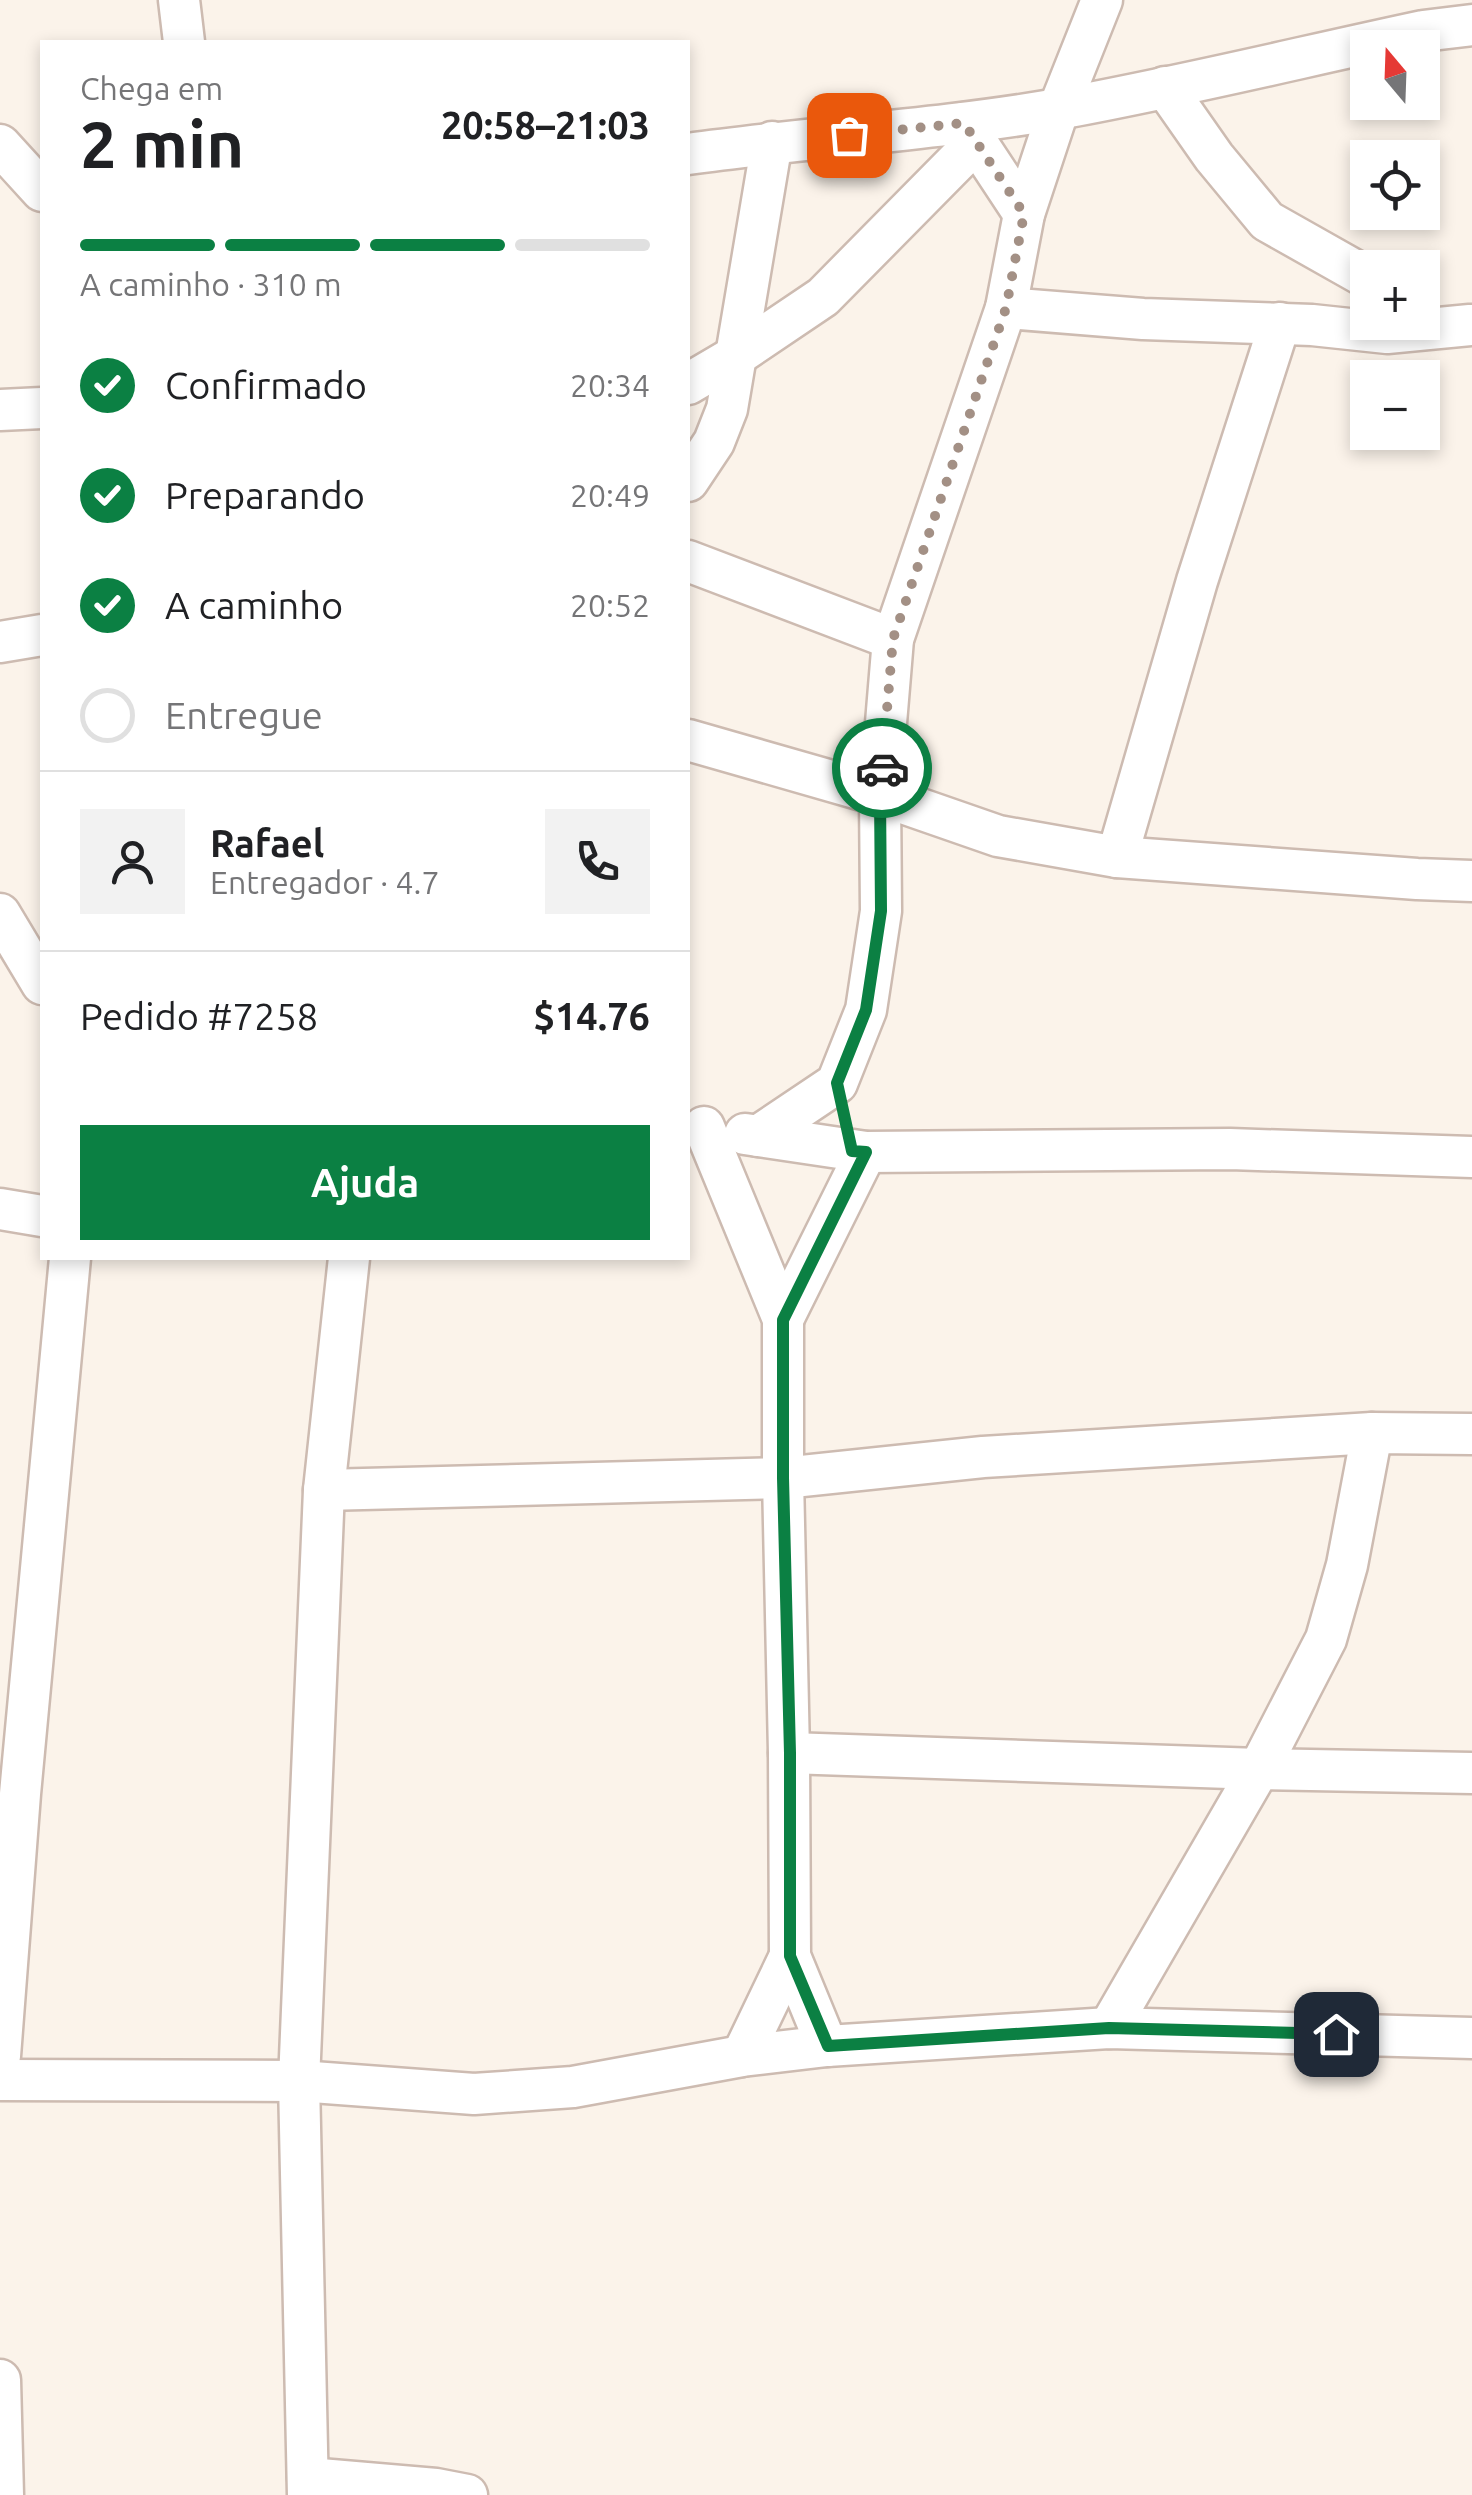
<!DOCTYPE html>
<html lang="pt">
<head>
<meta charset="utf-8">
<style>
	:root { --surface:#fff; --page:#f2f2f2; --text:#202124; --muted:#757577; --line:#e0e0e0; --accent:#0b8043 }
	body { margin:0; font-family:Ubuntu,sans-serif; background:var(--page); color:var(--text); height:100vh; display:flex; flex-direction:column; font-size:38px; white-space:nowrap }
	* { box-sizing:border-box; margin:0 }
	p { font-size:32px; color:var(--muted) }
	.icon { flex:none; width:55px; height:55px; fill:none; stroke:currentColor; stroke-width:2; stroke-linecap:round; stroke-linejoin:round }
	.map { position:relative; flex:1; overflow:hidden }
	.details { position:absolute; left:40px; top:40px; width:650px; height:1220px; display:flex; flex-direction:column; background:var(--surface); border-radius:0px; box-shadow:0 5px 15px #0003 }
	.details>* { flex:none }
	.needle { width:65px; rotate:341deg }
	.buttons { position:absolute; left:1350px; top:30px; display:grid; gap:20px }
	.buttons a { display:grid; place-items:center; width:90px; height:90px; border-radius:0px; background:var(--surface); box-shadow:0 5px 15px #0003; font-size:50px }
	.pin { position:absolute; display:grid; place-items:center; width:85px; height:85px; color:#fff; margin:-42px; border-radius:20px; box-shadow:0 5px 15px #0006 }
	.courier { position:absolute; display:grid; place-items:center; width:100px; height:100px; margin:-50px; border:8px solid #0b8043; border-radius:50%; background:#fff; color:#222; box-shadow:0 2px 12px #0007 }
	.summary em { font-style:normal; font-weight:700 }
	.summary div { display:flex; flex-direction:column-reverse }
	.summary { display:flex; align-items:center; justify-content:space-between; height:170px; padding:0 40px }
	h1 { font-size:65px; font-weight:700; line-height:75px }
	.bar { display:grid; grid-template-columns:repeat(4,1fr); gap:15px 10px; align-content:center; height:120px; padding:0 40px }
	.bar i { height:12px; border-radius:8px; background:var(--line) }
	.bar .on { background:var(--accent) }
	.bar p { grid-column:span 4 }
	.line { display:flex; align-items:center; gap:25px; padding:0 40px; border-top:2px solid var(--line) }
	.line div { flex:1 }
	.round { display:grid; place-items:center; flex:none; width:105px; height:105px; border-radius:0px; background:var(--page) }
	ol { padding:0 40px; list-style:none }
	li { display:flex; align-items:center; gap:30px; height:110px }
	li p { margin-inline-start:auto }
	li .icon { padding:10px; border-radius:50%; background:var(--accent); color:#fff; stroke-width:4 }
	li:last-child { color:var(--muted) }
	li i { width:55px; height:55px; border:5px solid var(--line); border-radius:50% }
	.primary-button { display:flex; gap:20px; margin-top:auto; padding:20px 40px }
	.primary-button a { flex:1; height:115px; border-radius:0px; background:var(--accent); color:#fff; font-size:40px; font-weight:700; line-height:115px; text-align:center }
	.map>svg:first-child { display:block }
</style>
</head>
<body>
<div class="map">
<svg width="1472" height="2495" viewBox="0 0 1472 2495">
	<rect width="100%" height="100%" fill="#fbf3ea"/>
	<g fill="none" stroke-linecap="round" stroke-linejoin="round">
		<defs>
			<g id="street">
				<polyline points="179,0 184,42"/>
				<polyline points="1165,87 1214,157 1267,221 1368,278"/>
				<polyline points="964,123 1024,214"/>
				<polyline points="0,145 42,191"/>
				<path d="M688,154C811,137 935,130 1058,109C1180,87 1301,57 1423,31L1472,25"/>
				<polyline points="1006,308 1143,319 1312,325 1387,333 1470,325"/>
				<polyline points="688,384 734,357 823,297 976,142"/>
				<polyline points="0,410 42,408"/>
				<polyline points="688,481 714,442 727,409 772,142"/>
				<polyline points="688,561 893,639"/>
				<polyline points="0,642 42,635"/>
				<polyline points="688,740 880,795 998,836 1117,857 1417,879 1472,881"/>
				<polyline points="1117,857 1197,581 1280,323"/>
				<polyline points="0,914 42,984"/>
				<polyline points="704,1127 783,1319 783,1478 789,1753 790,1956 827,2046"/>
				<polyline points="745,1134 866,1152 1230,1149 1472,1157"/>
				<polyline points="758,1136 837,1083 866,1010 881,911 880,795 893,639 1006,308 1024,214 1059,108 1102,0"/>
				<polyline points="0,1209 42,1216"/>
				<polyline points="783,1319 866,1152"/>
				<polyline points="324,1490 783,1478 983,1457 1372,1433 1472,1434"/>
				<polyline points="789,1753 1259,1769 1472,1773"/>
				<polyline points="1109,2028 1259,1769 1326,1639 1347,1565 1372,1433"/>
				<polyline points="0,2056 20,1794 70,1258"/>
				<polyline points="742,2056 790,1956"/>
				<polyline points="0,2080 299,2081 474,2094 573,2087 742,2056 827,2046 1109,2028 1472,2038"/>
				<polyline points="0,2380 3,2495"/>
				<polyline points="308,2478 436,2489 467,2495"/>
				<polyline points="308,2495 299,2081 324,1490 349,1258"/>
			</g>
		</defs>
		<!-- street casing -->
		<use href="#street" stroke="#cdbbb1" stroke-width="45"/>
		<!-- street -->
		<use href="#street" stroke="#fff" stroke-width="40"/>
	</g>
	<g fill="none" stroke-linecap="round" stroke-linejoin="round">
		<!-- done -->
		<polyline stroke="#a39085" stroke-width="10" stroke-dasharray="0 18" points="849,135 964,123 1024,214 1006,308 893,639 882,768"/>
		<!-- route -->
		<polyline stroke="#0b8043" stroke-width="12" points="882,768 880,795 881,911 866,1010 837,1083 852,1151 866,1152 783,1320 783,1478 790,1753 790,1956 828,2046 1109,2028 1336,2034"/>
	</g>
</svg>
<div class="buttons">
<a><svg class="needle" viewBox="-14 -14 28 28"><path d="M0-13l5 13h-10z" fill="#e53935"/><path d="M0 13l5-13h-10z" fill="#757577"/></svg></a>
<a><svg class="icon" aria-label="locate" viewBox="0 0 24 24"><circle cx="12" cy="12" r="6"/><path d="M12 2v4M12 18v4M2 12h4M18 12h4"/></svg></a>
<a>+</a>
<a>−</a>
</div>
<div class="pin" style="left:849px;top:135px;background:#ea580c"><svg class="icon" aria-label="bag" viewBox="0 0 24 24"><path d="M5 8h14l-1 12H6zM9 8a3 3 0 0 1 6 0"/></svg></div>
<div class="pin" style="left:1336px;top:2034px;background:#1f2937"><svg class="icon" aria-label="home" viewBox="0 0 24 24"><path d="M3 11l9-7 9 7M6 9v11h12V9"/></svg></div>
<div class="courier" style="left:882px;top:768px"><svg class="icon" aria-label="car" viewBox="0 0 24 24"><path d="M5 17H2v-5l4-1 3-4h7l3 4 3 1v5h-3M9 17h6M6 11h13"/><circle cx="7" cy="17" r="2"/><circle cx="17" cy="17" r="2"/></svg></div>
<section class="details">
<div class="summary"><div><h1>2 min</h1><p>Chega em</p></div><em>20:58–21:03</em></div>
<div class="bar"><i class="on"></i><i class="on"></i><i class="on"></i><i></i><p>A caminho · 310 m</p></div>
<ol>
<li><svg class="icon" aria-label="check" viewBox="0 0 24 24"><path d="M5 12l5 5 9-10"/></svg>Confirmado<p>20:34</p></li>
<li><svg class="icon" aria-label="check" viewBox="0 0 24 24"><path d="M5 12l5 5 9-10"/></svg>Preparando<p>20:49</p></li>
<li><svg class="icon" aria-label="check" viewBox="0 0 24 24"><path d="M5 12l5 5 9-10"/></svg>A caminho<p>20:52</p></li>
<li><i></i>Entregue</li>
</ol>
<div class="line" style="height:180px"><a class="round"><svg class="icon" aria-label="person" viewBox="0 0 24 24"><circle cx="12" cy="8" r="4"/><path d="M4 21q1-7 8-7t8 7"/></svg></a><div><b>Rafael</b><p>Entregador · 4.7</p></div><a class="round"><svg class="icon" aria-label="phone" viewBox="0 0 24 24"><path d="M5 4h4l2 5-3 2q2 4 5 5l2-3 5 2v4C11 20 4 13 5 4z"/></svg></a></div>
<div class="line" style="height:130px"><div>Pedido #7258</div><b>$14.76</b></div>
<div class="primary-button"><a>Ajuda</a></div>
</section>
</div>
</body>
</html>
